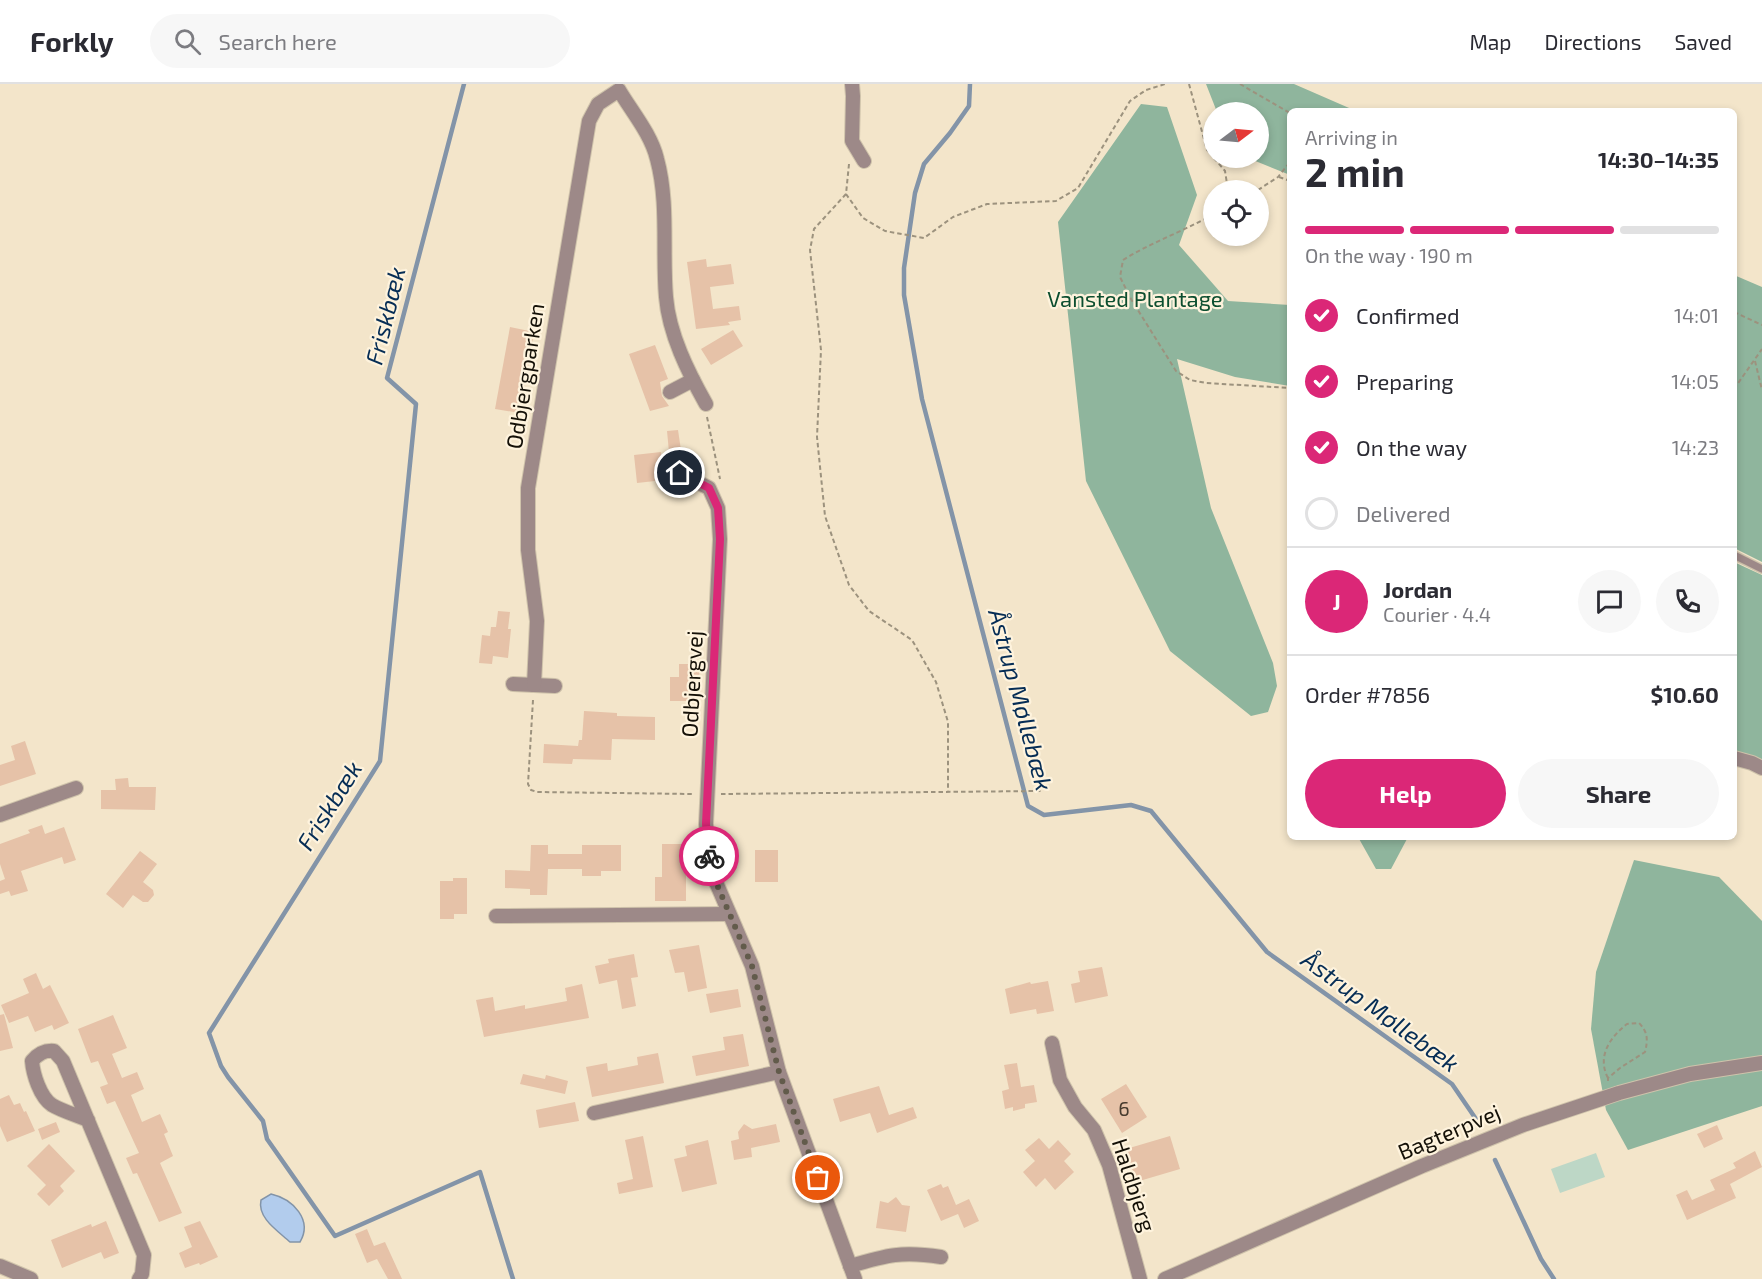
<!DOCTYPE html>
<html lang="en">
<head>
<meta charset="utf-8">
<style>
	:root { --surface:#fff; --page:#f7f7f7; --text:#2b2b33; --muted:#7c7c81; --line:#e1e1e2; --accent:#db2777 }
	body { margin:0; font-family:"Exo 2",sans-serif; background:var(--page); color:var(--text); height:100vh; display:flex; flex-direction:column; font-size:22px; white-space:nowrap }
	* { box-sizing:border-box; margin:0 }
	p { font-size:20px; color:var(--muted) }
	.icon { flex:none; width:33px; height:33px; fill:none; stroke:currentColor; stroke-width:2; stroke-linecap:round; stroke-linejoin:round }
	.map { position:relative; flex:1; overflow:hidden }
	.panel { position:absolute; left:1287px; top:24px; width:450px; height:732px; display:flex; flex-direction:column; background:var(--surface); border-radius:9px; box-shadow:0 3px 9px #0003 }
	.panel>* { flex:none }
	.needle { width:39px; rotate:74deg }
	.fabs { position:absolute; left:1203px; top:18px; display:grid; gap:12px }
	.fabs a { display:grid; place-items:center; width:66px; height:66px; border-radius:50%; background:var(--surface); box-shadow:0 3px 9px #0003; font-size:30px }
	.pin { position:absolute; display:grid; place-items:center; width:51px; height:51px; color:#fff; margin:-26px; border:3px solid #fff; border-radius:50%; box-shadow:0 2px 6px #0007 }
	.courier { position:absolute; display:grid; place-items:center; width:60px; height:60px; margin:-30px; border:4px solid #db2777; border-radius:50%; background:#fff; color:#222; box-shadow:0 2px 8px #0007 }
	.head em { font-style:normal; font-weight:700 }
	.head div { display:flex; flex-direction:column-reverse }
	.head { display:flex; align-items:center; justify-content:space-between; height:102px; padding:0 18px }
	h1 { font-size:39px; font-weight:700; line-height:45px }
	.bar { display:grid; grid-template-columns:repeat(4,1fr); gap:9px 6px; align-content:center; height:72px; padding:0 18px }
	.bar i { height:8px; border-radius:4px; background:var(--line) }
	.bar .current { background:var(--accent) }
	.bar p { grid-column:span 4 }
	.line { display:flex; align-items:center; gap:15px; padding:0 18px; border-top:2px solid var(--line) }
	.line div { flex:1 }
	.round { display:grid; place-items:center; flex:none; width:63px; height:63px; border-radius:32px; background:var(--page) }
	ol { padding:0 18px; list-style:none }
	li { display:flex; align-items:center; gap:18px; height:66px }
	li p { margin-inline-start:auto }
	li .icon { padding:6px; border-radius:50%; background:var(--accent); color:#fff; stroke-width:4 }
	li:last-child { color:var(--muted) }
	li i { width:33px; height:33px; border:3px solid var(--line); border-radius:50% }
	.action { display:flex; gap:12px; margin-top:auto; padding:12px 18px }
	.action a { flex:1; height:69px; border-radius:36px; background:var(--accent); color:#fff; font-size:24px; font-weight:700; line-height:69px; text-align:center }
	.action a+a { background:var(--page); color:var(--text) }
	header { display:flex; align-items:center; gap:36px; box-sizing:border-box; height:84px; padding:0 30px; background:var(--surface); border-bottom:2px solid var(--line) }
	header strong { font-size:28px }
	nav { display:flex; gap:33px; margin-inline-start:auto; font-size:21px }
	.search { width:420px; height:54px; background:var(--page); display:flex; align-items:center; gap:15px; box-sizing:border-box; padding:0 21px; border-radius:33px; color:var(--muted); font-size:22px }
	.map>svg:first-child { display:block }
</style>
</head>
<body>
<header>
<strong>Forkly</strong>
<div class="search"><svg class="icon" aria-label="search" viewBox="0 0 24 24"><circle cx="10" cy="10" r="6"/><path d="M15 15l6 6"/></svg>Search here</div>
<nav><a>Map</a><a>Directions</a><a>Saved</a></nav>
</header>
<div class="map">
<svg width="1762" height="1195" viewBox="0 0 1762 1195">
	<rect width="100%" height="100%" fill="#f3e5ca"/>
	<!-- green -->
	<polygon fill="#bdd7c6" points="1596,1069 1605,1093 1560,1109 1551,1085"/>
	<!-- forest -->
	<g fill="#8fb59d">
		<polygon points="1206,0 1294,0 1356,27 1290,27 1290,91 1248,74 1258,74 1258,28 1217,28"/>
		<polygon points="1141,20 1167,23 1197,111 1179,161 1228,217 1290,221 1290,302 1235,293 1177,275 1211,424 1273,579 1277,602 1268,628 1251,632 1170,567 1086,397 1058,138"/>
		<polygon points="1734,191 1762,203 1762,478 1734,464"/>
		<polygon points="1734,478 1762,491 1762,676 1734,667"/>
		<polygon points="1358,753 1408,753 1391,785 1376,785"/>
		<polygon points="1634,776 1719,793 1762,837 1762,1022 1628,1066 1606,1026 1591,945 1596,888"/>
	</g>
	<!-- water -->
	<path fill="#b2cced" stroke="#8394a8" stroke-width="1.5" d="M271,1110C293,1115 313,1136 300,1158H290C278,1147 257,1134 261,1116Z"/>
	<g fill="none" stroke-linecap="round" stroke-linejoin="round">
		<!-- stream -->
		<g stroke="#8394a8" stroke-width="4.5">
			<polyline points="464,0 387,294 416,320 380,677 209,949 221,982 228,993 263,1037 267,1055 335,1152 480,1088 513,1195"/>
			<polyline points="970,0 969,22 950,49 924,80 915,109 904,184 904,211 922,315 1028,722 1044,731 1131,721 1151,727 1267,868 1452,1000 1478,1038"/>
			<polyline points="1495,1076 1541,1175 1554,1195"/>
		</g>
	</g>
	<!-- building -->
	<g fill="#e6c2a8">
		<polygon points="706,175 707,183 731,180 734,200 710,203 713,225 739,222 741,236 728,238 730,241 696,245 687,178"/>
		<polygon points="510,243 534,248 520,329 495,325"/>
		<polygon points="733,246 743,262 711,281 701,265"/>
		<polygon points="655,261 668,295 660,298 662,312 669,322 650,327 629,270"/>
		<polygon points="678,346 681,366 669,368 667,347"/>
		<polygon points="661,368 663,390 654,391 655,397 637,399 634,371"/>
		<polygon points="498,527 510,528 508,545 511,545 508,574 493,572 492,580 479,579 482,551 490,552 491,543 496,543"/>
		<polygon points="679,580 700,580 699,595 689,595 689,617 670,617 670,593 679,593"/>
		<polygon points="584,627 617,629 617,632 655,633 655,656 612,655 611,676 573,675 572,680 543,679 544,660 578,662 579,656 582,656"/>
		<polygon points="25,657 36,690 0,702 0,681 15,676 11,662"/>
		<polygon points="128,694 129,703 156,703 155,726 101,725 101,706 116,706 115,695"/>
		<polygon points="42,741 45,750 64,743 76,776 64,780 62,773 21,787 28,807 11,812 9,807 0,810 0,797 5,795 0,780 0,760 30,749 28,746"/>
		<polygon points="662,760 686,760 686,817 655,817 655,793 662,793"/>
		<polygon points="531,761 548,761 548,770 582,770 582,761 621,761 621,787 601,787 601,792 582,792 582,785 548,785 547,811 530,811 530,805 505,804 505,786 530,787"/>
		<rect x="755" y="766" width="23" height="32"/>
		<polygon points="140,767 157,780 143,798 153,806 154,811 148,818 143,818 133,811 123,824 106,810"/>
		<polygon points="453,794 467,794 467,830 454,830 454,835 440,835 440,797 453,797"/>
		<polygon points="699,861 707,904 688,908 684,888 675,889 669,866"/>
		<polygon points="634,870 638,893 631,894 636,922 622,925 617,896 599,900 595,882 609,879 608,875"/>
		<polygon points="1102,883 1108,912 1075,919 1071,900 1080,898 1078,887"/>
		<polygon points="36,889 43,905 50,901 69,939 54,946 52,941 35,948 28,932 9,939 1,921 29,909 23,895"/>
		<polygon points="1048,897 1054,927 1037,930 1036,925 1010,930 1005,905 1030,898 1031,900"/>
		<polygon points="582,900 589,934 484,953 476,916 493,913 495,927 525,921 525,925 567,917 565,904"/>
		<polygon points="738,905 741,923 710,929 706,910"/>
		<polygon points="4,930 13,964 0,967 0,931"/>
		<polygon points="113,931 127,964 112,970 122,994 137,988 144,1005 131,1011 142,1038 160,1030 168,1048 164,1050 173,1072 160,1079 182,1129 159,1138 137,1089 133,1090 126,1074 139,1069 115,1017 107,1020 100,1003 108,1000 98,977 91,979 78,945"/>
		<polygon points="743,950 749,982 696,992 692,972 725,966 723,953"/>
		<polygon points="658,969 664,999 592,1013 586,983 607,979 608,987 638,981 637,973"/>
		<polygon points="1017,979 1021,1003 1034,1001 1037,1018 1025,1020 1025,1024 1013,1027 1013,1023 1005,1025 1002,1007 1009,1005 1004,981"/>
		<polygon points="523,990 545,995 546,991 568,997 565,1010 520,1000"/>
		<polygon points="1126,1000 1147,1033 1122,1049 1101,1015"/>
		<polygon points="879,1002 889,1031 913,1023 917,1034 877,1049 870,1029 840,1038 833,1015"/>
		<polygon points="9,1011 14,1021 20,1019 24,1028 26,1027 35,1047 7,1058 0,1042 0,1015"/>
		<polygon points="575,1018 579,1037 539,1044 536,1026"/>
		<polygon points="56,1038 60,1048 42,1056 38,1045"/>
		<polygon points="744,1040 752,1045 776,1040 780,1058 751,1064 752,1073 734,1076 731,1057 739,1055 738,1048"/>
		<polygon points="1717,1041 1723,1055 1704,1064 1697,1050"/>
		<polygon points="643,1052 653,1103 619,1110 617,1099 633,1095 625,1056"/>
		<polygon points="1170,1052 1180,1085 1136,1098 1126,1065"/>
		<polygon points="1039,1054 1049,1065 1058,1056 1071,1070 1064,1077 1074,1088 1055,1106 1045,1094 1036,1103 1023,1088 1035,1077 1025,1066"/>
		<polygon points="708,1056 717,1100 682,1108 674,1075 687,1072 685,1062"/>
		<polygon points="49,1060 75,1087 60,1102 64,1107 49,1122 37,1110 46,1101 27,1082"/>
		<polygon points="1755,1067 1762,1083 1730,1100 1736,1114 1687,1136 1676,1111 1687,1106 1692,1116 1715,1106 1710,1096 1736,1084 1733,1079"/>
		<polygon points="941,1100 943,1104 948,1102 956,1121 969,1115 979,1137 964,1144 958,1130 941,1137 927,1106"/>
		<polygon points="896,1113 902,1121 910,1122 906,1148 876,1144 880,1117 888,1119"/>
		<polygon points="106,1137 119,1169 104,1175 101,1168 62,1184 51,1156 91,1140 92,1143"/>
		<polygon points="200,1137 218,1173 200,1181 199,1179 185,1184 179,1169 192,1163 184,1143"/>
		<polygon points="367,1145 374,1162 385,1158 402,1195 388,1195 377,1175 367,1179 355,1150"/>
	</g>
	<g fill="none" stroke-linecap="round" stroke-linejoin="round">
		<defs>
			<polyline id="lane" points="1734,471 1762,485"/>
			<g id="street">
				<polyline points="852,0 853,12 852,57 864,77"/>
				<polyline points="670,308 693,296"/>
				<polyline points="679,389 709,404 718,424 720,455 706,740 709,772 715,796 752,882 779,988 855,1195"/>
				<polyline points="513,600 555,602"/>
				<path d="M534,601L537,537L528,466V404L589,37L598,20L619,6C632,28 651,50 657,75C669,119 662,168 666,213C669,250 688,288 706,320"/>
				<polyline points="1734,674 1752,679 1762,684"/>
				<polyline points="0,731 76,704"/>
				<polyline points="496,832 729,830"/>
				<polyline points="1052,959 1060,996 1075,1023 1094,1046 1109,1081 1140,1195"/>
				<polyline points="594,1029 779,988"/>
				<path d="M88,1036C76,1031 62,1027 52,1021C40,1013 33,990 32,977C38,970 44,966 54,967L63,977L144,1171L142,1190L139,1195"/>
				<polyline points="0,1182 31,1195"/>
				<path d="M850,1182C887,1171 902,1167 941,1173"/>
				<polyline points="1165,1195 1422,1082 1523,1041 1619,1009 1690,990 1762,979"/>
			</g>
		</defs>
		<!-- lane casing -->
		<use href="#lane" stroke="#cfc3ab" stroke-width="10"/>
		<!-- street casing -->
		<use href="#street" stroke="#cfc3ab" stroke-width="16"/>
		<!-- path -->
		<g stroke="#9c927e" stroke-width="2" stroke-dasharray="4.5 3" stroke-linecap="butt">
			<polyline points="1189,0 1207,66 1214,73"/>
			<polyline points="1240,0 1290,29"/>
			<polyline points="1214,74 1225,87 1228,106"/>
			<polyline points="849,80 846,110 863,134 885,147 924,154 953,133 987,120 1056,117 1078,104 1130,17 1146,6 1165,0"/>
			<polyline points="1279,93 1290,97"/>
			<polyline points="1258,106 1278,93 1290,78"/>
			<polyline points="846,110 814,145 810,166 821,266 817,353 825,432 849,501 869,527 912,556 936,598 948,638 948,708"/>
			<path d="M1214,130C1184,147 1152,158 1123,176L1120,193L1131,215L1176,287L1190,296L1206,299L1290,304"/>
			<polyline points="1734,228 1762,241"/>
			<polyline points="1755,277 1762,306"/>
			<polyline points="1734,305 1762,265"/>
			<polyline points="707,333 720,395"/>
			<polyline points="533,616 528,700 531,706 537,708 694,710"/>
			<polyline points="721,710 1041,707"/>
			<path d="M1608,994C1597,973 1609,954 1627,940L1639,939C1648,948 1648,956 1645,968L1620,984L1608,994V997"/>
		</g>
		<!-- lane -->
		<use href="#lane" stroke="#9d8988" stroke-width="7"/>
		<!-- street -->
		<use href="#street" stroke="#9d8988" stroke-width="14"/>
	</g>
	<g fill="none" stroke-linecap="round" stroke-linejoin="round">
		<!-- done -->
		<polyline stroke="#625b4b" stroke-width="6" stroke-dasharray="0 10.8" points="709,772 715,796 752,882 779,988 818,1094"/>
		<!-- route -->
		<polyline stroke="#db2777" stroke-width="8" points="680,389 709,404 718,424 720,455 706,740 709,772"/>
	</g>
	<g text-anchor="middle" stroke-width="4.5" stroke-linejoin="round" paint-order="stroke">
		<!-- number labels -->
		<g font-size="20" fill="#483c2f">
			<text x="1124" y="1032">6</text>
		</g>
		<!-- park labels -->
		<g font-size="22" fill="#0c4e2f" stroke="#fef3dd">
			<text x="1135" y="223">Vansted Plantage</text>
		</g>
		<!-- street labels -->
		<g font-size="22" fill="#141007" stroke="#fef3dd">
			<text transform="translate(525 292) rotate(-81)" y="8">Odbjergparken</text>
			<text transform="translate(692 600) rotate(-87)" y="8">Odbjergvej</text>
			<text transform="translate(1449 1048) rotate(-23)" y="8">Bagterpvej</text>
			<text transform="translate(1134 1101) rotate(72)" y="8">Haldbjerg</text>
		</g>
		<!-- water labels -->
		<g font-size="24" font-style="italic" fill="#062d55" stroke="#fef3dd">
			<text transform="translate(386 232) rotate(-76)" y="8">Friskbæk</text>
			<text transform="translate(1020 616) rotate(75)" y="8">Åstrup Møllebæk</text>
			<text transform="translate(330 722) rotate(-58)" y="8">Friskbæk</text>
			<text transform="translate(1380 928) rotate(36)" y="8">Åstrup Møllebæk</text>
		</g>
	</g>
</svg>
<div class="fabs">
<a><svg class="needle" viewBox="-14 -14 28 28"><path d="M0-13l5 13h-10z" fill="#e53935"/><path d="M0 13l5-13h-10z" fill="#7c7c81"/></svg></a>
<a><svg class="icon" aria-label="locate" viewBox="0 0 24 24"><circle cx="12" cy="12" r="6"/><path d="M12 2v4M12 18v4M2 12h4M18 12h4"/></svg></a>
</div>
<div class="pin" style="left:818px;top:1094px;background:#ea580c"><svg class="icon" aria-label="bag" viewBox="0 0 24 24"><path d="M5 8h14l-1 12H6zM9 8a3 3 0 0 1 6 0"/></svg></div>
<div class="pin" style="left:680px;top:389px;background:#1f2937"><svg class="icon" aria-label="home" viewBox="0 0 24 24"><path d="M3 11l9-7 9 7M6 9v11h12V9"/></svg></div>
<div class="courier" style="left:709px;top:772px"><svg class="icon" aria-label="bike" viewBox="0 0 24 24"><circle cx="6" cy="16" r="4"/><circle cx="18" cy="16" r="4"/><path d="M6 16l4-8h5l3 8M10 8l3 8H6M13 5h3"/></svg></div>
<section class="panel">
<div class="head"><div><h1>2 min</h1><p>Arriving in</p></div><em>14:30–14:35</em></div>
<div class="bar"><i class="current"></i><i class="current"></i><i class="current"></i><i></i><p>On the way · 190 m</p></div>
<ol>
<li><svg class="icon" aria-label="check" viewBox="0 0 24 24"><path d="M5 12l5 5 9-10"/></svg>Confirmed<p>14:01</p></li>
<li><svg class="icon" aria-label="check" viewBox="0 0 24 24"><path d="M5 12l5 5 9-10"/></svg>Preparing<p>14:05</p></li>
<li><svg class="icon" aria-label="check" viewBox="0 0 24 24"><path d="M5 12l5 5 9-10"/></svg>On the way<p>14:23</p></li>
<li><i></i>Delivered</li>
</ol>
<div class="line" style="height:108px"><b class="round" style="background:var(--accent);color:#fff">J</b><div><b>Jordan</b><p>Courier · 4.4</p></div><a class="round"><svg class="icon" aria-label="chat" viewBox="0 0 24 24"><path d="M4 5h16v11H9l-5 4z"/></svg></a><a class="round"><svg class="icon" aria-label="phone" viewBox="0 0 24 24"><path d="M5 4h4l2 5-3 2q2 4 5 5l2-3 5 2v4C11 20 4 13 5 4z"/></svg></a></div>
<div class="line" style="height:78px"><div>Order #7856</div><b>$10.60</b></div>
<div class="action"><a>Help</a><a>Share</a></div>
</section>
</div>
</body>
</html>
